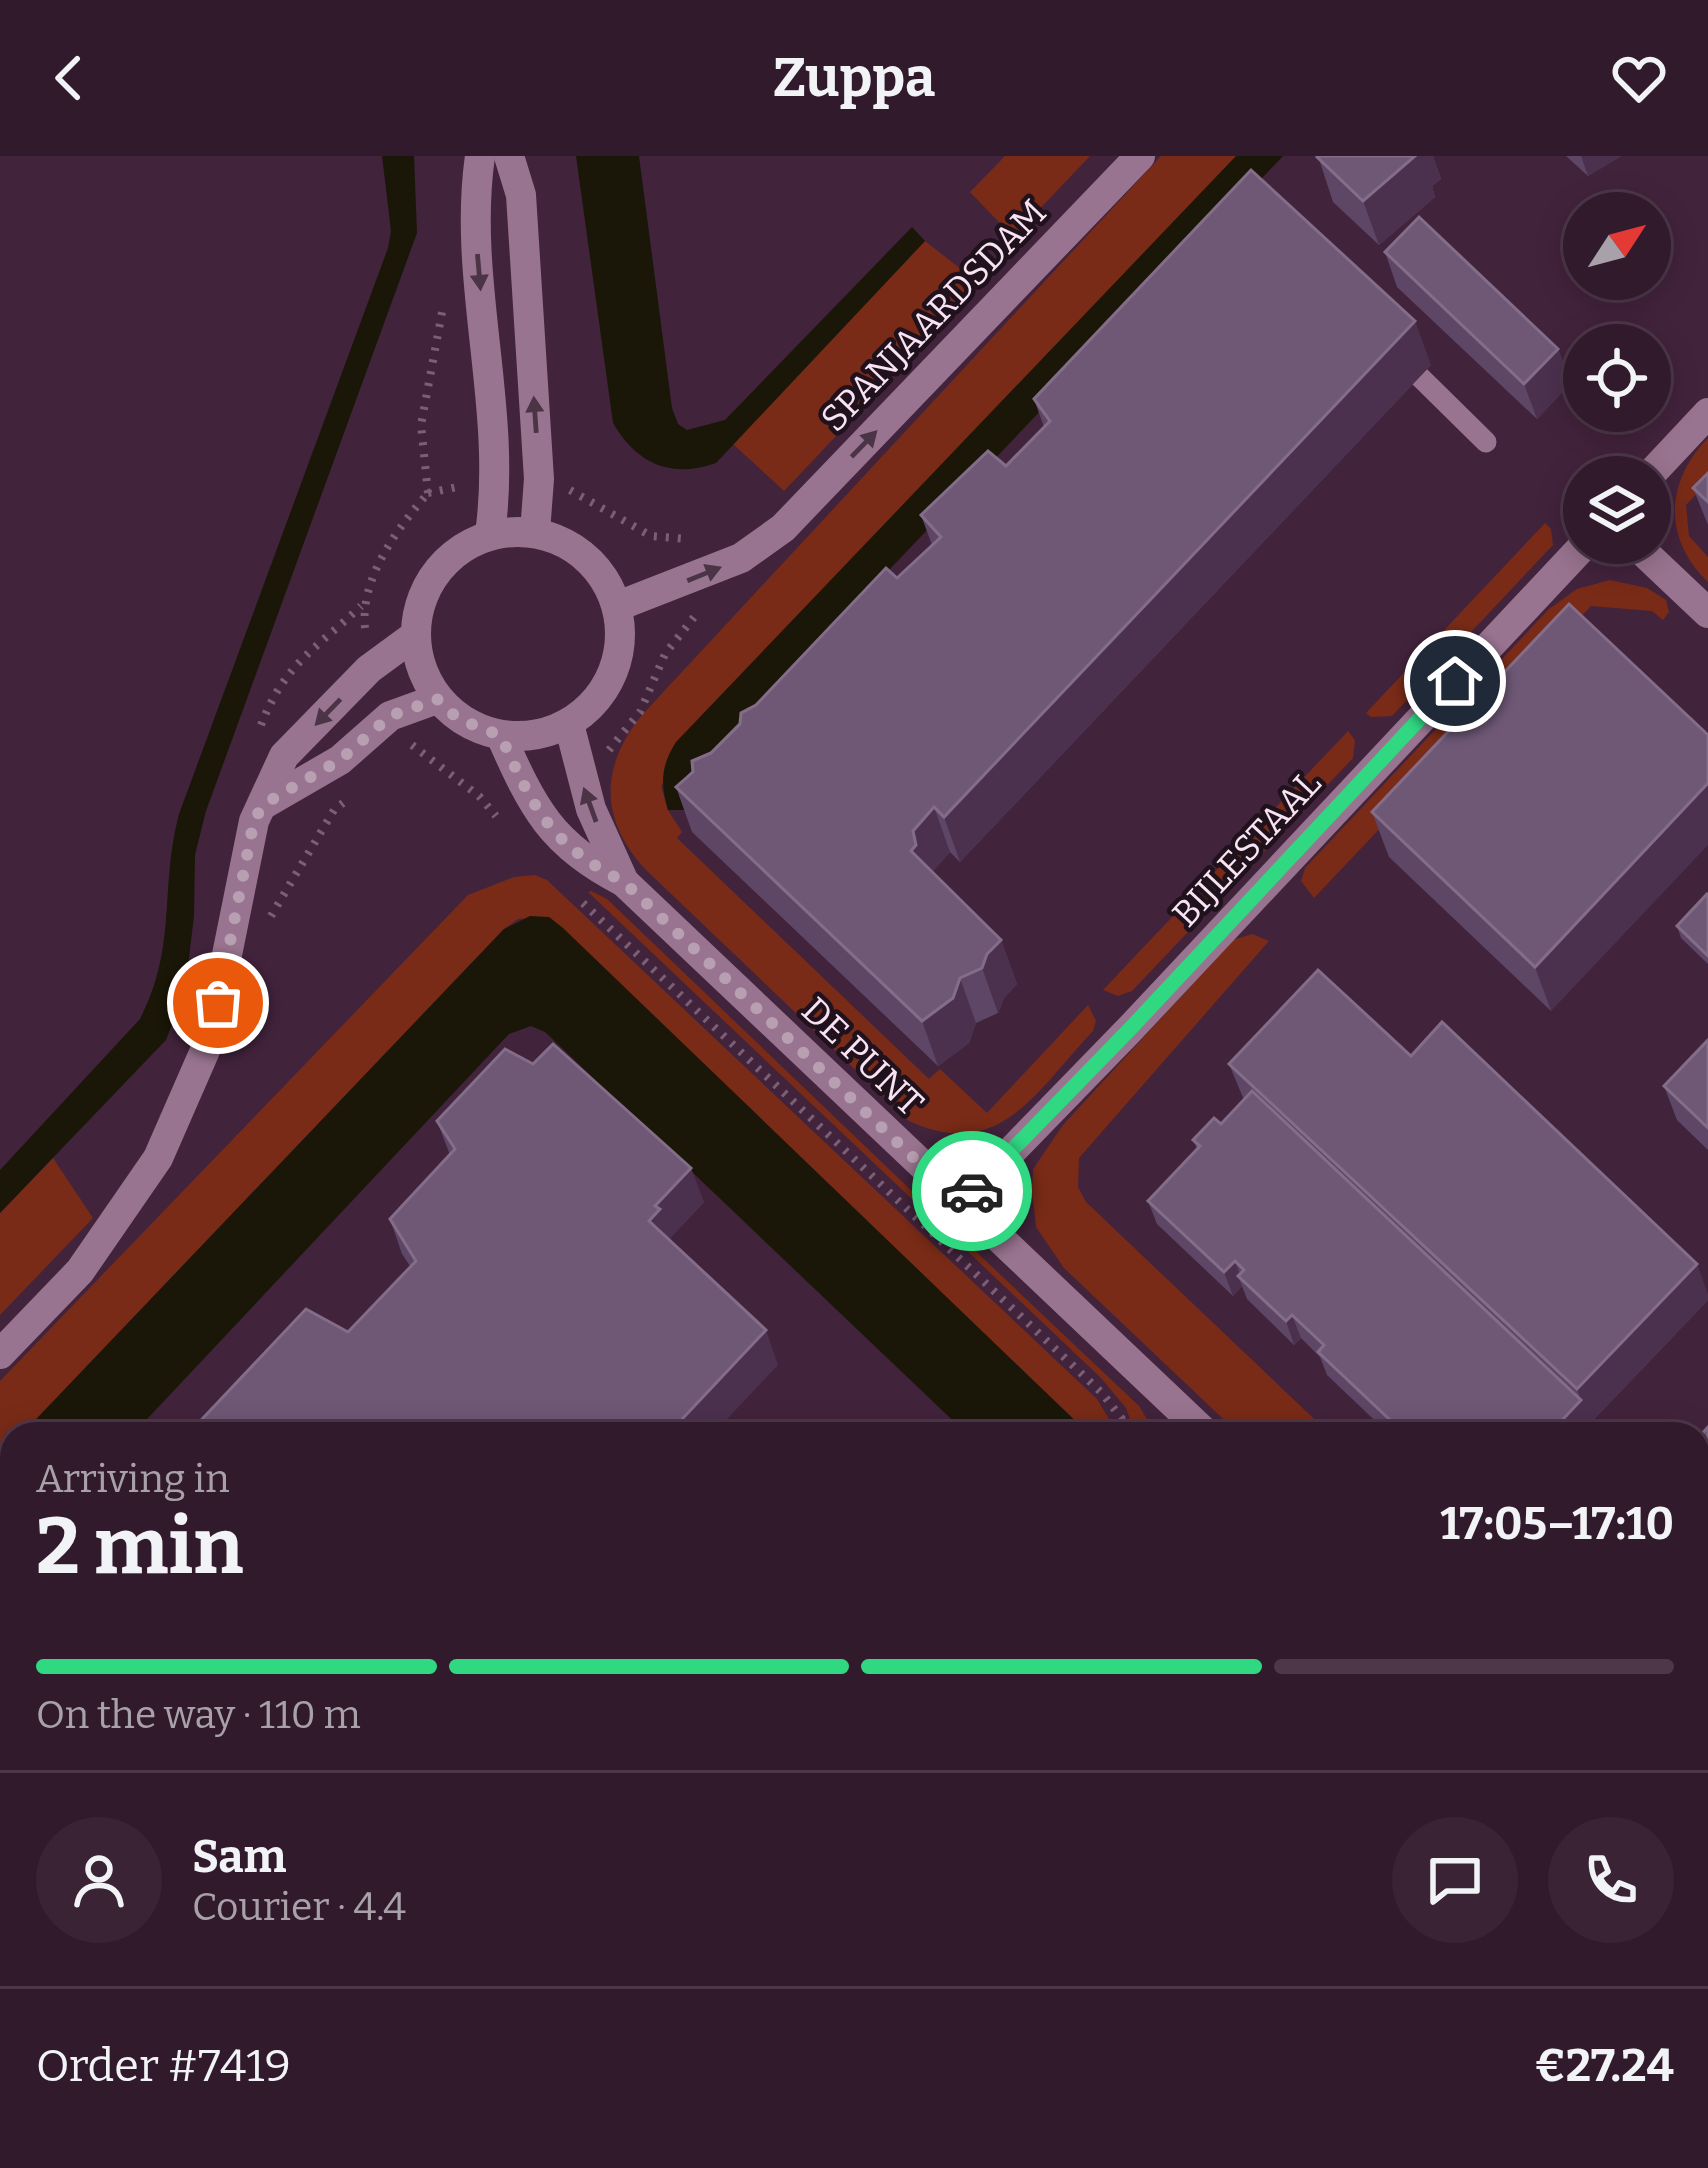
<!DOCTYPE html>
<html lang="en">
<head>
<meta charset="utf-8">
<style>
	:root { --surface:#321a2d; --page:#3a2335; --text:#f1f3f6; --muted:#a8a1aa; --line:#4d3849; --accent:#30d882 }
	body { margin:0; font-family:Bitter,serif; background:var(--page); color:var(--text); height:100vh; display:flex; flex-direction:column; font-size:45px; white-space:nowrap }
	* { box-sizing:border-box; margin:0 }
	p { font-size:39px; color:var(--muted) }
	.icon { flex:none; width:66px; height:66px; fill:none; stroke:currentColor; stroke-width:2; stroke-linecap:round; stroke-linejoin:round }
	.map { position:relative; flex:1; overflow:hidden }
	.sheet { position:absolute; left:0px; top:1266px; width:1710px; height:747px; display:flex; flex-direction:column; background:var(--surface); border-radius:36px 36px 0 0; box-shadow:0 6px 30px #0003,0 0 0 3px var(--line) }
	.sheet>* { flex:none }
	.needle { width:78px; rotate:54deg }
	.tools { position:absolute; left:1563px; top:36px; display:grid; gap:24px }
	.tools a { display:grid; place-items:center; width:108px; height:108px; border-radius:50%; background:var(--surface); box-shadow:0 6px 30px #0003,0 0 0 3px var(--line); font-size:60px }
	.pin { position:absolute; display:grid; place-items:center; width:102px; height:102px; color:#fff; margin:-51px; border:6px solid #fff; border-radius:50%; box-shadow:0 3px 12px #0007 }
	.courier { position:absolute; display:grid; place-items:center; width:120px; height:120px; margin:-60px; border:9px solid #30d882; border-radius:50%; background:#fff; color:#222; box-shadow:0 3px 15px #0007 }
	.overview em { font-style:normal; font-weight:700 }
	.overview div { display:flex; flex-direction:column-reverse }
	.overview { display:flex; align-items:center; justify-content:space-between; height:204px; padding:0 36px }
	h1 { font-size:78px; font-weight:700; line-height:90px }
	.bar { display:grid; grid-template-columns:repeat(4,1fr); gap:18px 12px; align-content:center; height:144px; padding:0 36px }
	.bar i { height:15px; border-radius:9px; background:var(--line) }
	.bar .current { background:var(--accent) }
	.bar p { grid-column:span 4 }
	.line { display:flex; align-items:center; gap:30px; padding:0 36px; border-top:3px solid var(--line) }
	.line div { flex:1 }
	.round { display:grid; place-items:center; flex:none; width:126px; height:126px; border-radius:63px; background:var(--page) }
	header { display:flex; justify-content:space-between; align-items:center; height:156px; padding:0 36px; background:var(--surface); font-size:54px; font-weight:700 }
	.map>svg:first-child { display:block }
</style>
</head>
<body>
<header><svg class="icon" aria-label="back" viewBox="0 0 24 24"><path d="M15 5l-7 7 7 7"/></svg>Zuppa<svg class="icon" aria-label="heart" viewBox="0 0 24 24"><path d="M12 20l-8-8c-3-5 5-10 8-4 3-6 11-1 8 4z"/></svg></header>
<div class="map">
<svg width="1708" height="2012" viewBox="0 0 1708 2012">
	<rect width="100%" height="100%" fill="#42233c"/>
	<!-- green -->
	<g fill="#792b17">
		<polygon points="1005,0 1090,0 1013,81 970,36"/>
		<path d="M1161,0H1249L661,630L668,654L682,676L677,682L929,923L940,913L987,957L1088,849L1096,865L1093,875C1037,934 1000,1007 909,965L646,714C600,664 599,612 642,559Z"/>
		<polygon points="925,85 980,128 784,335 733,288"/>
		<path d="M1708,282V326L1686,349L1689,380L1708,401V426C1663,383 1665,326 1708,282Z"/>
		<polygon points="1545,367 1551,373 1553,389 1392,560 1371,561 1366,557"/>
		<polygon points="1610,424 1647,432 1666,444 1669,456 1663,464 1652,455 1591,450 1314,742 1301,725 1305,712 1549,453 1577,433"/>
		<polygon points="1348,575 1355,584 1353,602 1132,835 1118,840 1103,834"/>
		<polygon points="535,719 547,724 1097,1243 1118,1278 1089,1278 549,761 518,763 504,773 22,1278 12,1278 12,1288 0,1301 0,1225 468,739 514,721"/>
		<polygon points="591,735 607,743 938,1060 934,1064 588,736"/>
		<polygon points="1252,778 1269,785 1079,1002 1078,1031 1086,1046 1330,1278 1239,1278 1064,1112 1036,1071 1032,1036 1033,1013 1063,969 1233,784"/>
		<polygon points="53,1002 93,1062 0,1159 0,1057"/>
		<polygon points="948,1069 1139,1250 1156,1278 1135,1278 1126,1252 1101,1222 944,1073"/>
	</g>
	<!-- water -->
	<g fill="#1a1708">
		<path d="M382,0H414L417,77L206,655L195,699L194,760L185,835L166,884L0,1057V1014L140,863C178,789 159,734 179,658L388,92L391,75Z"/>
		<path d="M576,0H639L672,252L678,268L687,274L725,264L912,71L925,85L716,307C671,323 637,308 613,267Z"/>
		<path d="M1236,0H1283L691,622L685,654H668C660,627 661,610 676,586Z"/>
		<polygon points="530,760 549,761 563,772 1089,1278 967,1278 545,876 531,870 509,878 133,1278 22,1278 504,773"/>
	</g>
	<g fill="none" stroke-linecap="round" stroke-linejoin="round">
		<!-- path -->
		<g stroke="#7b5f75" stroke-width="8" stroke-dasharray="3 9" stroke-linecap="butt">
			<polyline points="570,334 651,380 687,383"/>
			<polyline points="428,337 462,330"/>
			<polyline points="428,337 421,269 443,151"/>
			<path d="M365,472C360,422 397,373 428,337"/>
			<path d="M261,569C285,507 316,493 361,450"/>
			<polyline points="412,589 479,640 496,660"/>
			<polyline points="609,594 640,556 665,498 694,461"/>
			<polyline points="583,747 1102,1237 1122,1263 1127,1278"/>
			<polyline points="271,760 334,654 343,647"/>
		</g>
		<!-- service -->
		<polyline stroke="#997490" stroke-width="21" points="1420,221 1486,286"/>
		<!-- minor -->
		<g stroke="#997490" stroke-width="30">
			<path d="M480,0C462,125 508,252 490,378"/>
			<polyline points="509,0 521,39 539,323 535,376"/>
			<polyline points="1648,321 1708,257"/>
			<circle cx="518" cy="478" r="102"/>
			<polyline points="1634,387 1708,457"/>
			<polyline points="618,450 741,402 783,372 1140,0"/>
			<polyline points="569,568 591,653 624,726"/>
			<path d="M501,580C533,652 551,689 624,726L1206,1278"/>
			<polyline points="264,648 340,604 390,560 437,543"/>
			<polyline points="961,1047 1130,873 1586,387"/>
			<polyline points="0,1198 80,1115 158,1002 210,883 254,665 284,600 369,513 414,480"/>
			<polyline points="1698,1749 1708,1759"/>
			<polyline points="1698,1901 1708,1891"/>
			<polyline points="577,2012 587,2001"/>
			<polyline points="1595,2012 1605,2001"/>
		</g>
	</g>
	<!-- wall -->
	<g fill="#5e4766">
		<polygon points="1318,0 1433,0 1441,23 1432,30 1435,41 1379,89 1333,46"/>
		<polygon points="1566,0 1621,0 1588,20"/>
		<polygon points="1385,96 1558,193 1571,227 1537,263 1397,131"/>
		<polygon points="1431,209 960,706 950,696 932,716 1001,784 1017,828 1004,842 998,857 976,867 969,887 938,910 692,676 676,631 756,549 932,389 921,359 1006,310 1044,271 1034,243"/>
		<polygon points="1708,317 1708,369 1693,332"/>
		<polygon points="1569,448 1551,855 1389,701 1372,656"/>
		<polygon points="1708,739 1708,808 1681,782 1677,770"/>
		<polygon points="1708,884 1708,994 1677,964 1664,930"/>
		<polygon points="1411,900 1708,1144 1580,1278 1389,1278 1327,1219 1320,1201 1301,1182 1294,1189 1247,1143 1242,1130 1233,1140 1157,1068 1148,1045 1197,993 1193,984 1221,968 1244,944 1229,908"/>
		<polygon points="437,965 704,1046 670,1082 672,1086 778,1209 348,1176 410,1110 402,1098 390,1063 450,999"/>
		<polygon points="1708,1271 1708,1630 1698,1621 1698,1282"/>
		<polygon points="70,2001 253,2001 243,2012 82,2012"/>
		<polygon points="346,2001 470,2001 459,2012 358,2012"/>
		<polygon points="875,2001 990,2001 994,2012 887,2012"/>
		<polygon points="1036,2001 1060,2001 1050,2012"/>
		<polygon points="1110,2001 1400,2001 1404,2012 1114,2012"/>
	</g>
	<!-- shaded-wall -->
	<g fill="#4c314f">
		<polygon points="1415,0 1433,0 1441,23 1432,30 1435,41 1379,89 1363,45"/>
		<polygon points="1581,0 1621,0 1588,20"/>
		<polygon points="1415,165 1431,209 960,706 944,661"/>
		<polygon points="1558,193 1571,227 1537,263 1524,228"/>
		<polygon points="1708,627 1708,689 1551,855 1535,811"/>
		<polygon points="934,651 950,696 929,720 911,695 913,675"/>
		<polygon points="1001,784 1017,828 1004,842 998,857 982,812 987,798"/>
		<polygon points="960,822 976,867 969,887 938,910 922,865"/>
		<polygon points="691,1012 704,1046 670,1082 672,1088 649,1065 655,1050"/>
		<polygon points="1235,1105 1242,1123 1238,1120 1242,1130 1233,1140 1224,1116"/>
		<polygon points="1697,1108 1708,1138 1708,1144 1580,1278 1549,1278 1581,1244 1577,1233"/>
		<polygon points="1292,1159 1301,1182 1294,1189 1286,1165"/>
		<polygon points="766,1174 778,1209 713,1278 668,1278"/>
		<polygon points="209,2001 253,2001 243,2012 198,2012"/>
		<polygon points="425,2001 470,2001 459,2012 415,2012"/>
		<polygon points="746,2001 750,2001 754,2012 743,2012 742,2009"/>
		<polygon points="990,2001 994,2012 978,2012"/>
		<polygon points="1045,2001 1060,2001 1050,2012"/>
		<polygon points="1370,2001 1400,2001 1404,2012 1359,2012"/>
	</g>
	<!-- building -->
	<g fill="#6e5876" stroke="#846d89" stroke-width="3">
		<polygon points="1318,0 1415,0 1363,45 1317,1"/>
		<polygon points="1251,14 1415,165 944,661 934,651 913,675 916,689 911,695 1001,784 987,798 982,812 960,822 953,842 922,865 676,631 693,616 692,605 711,597 740,568 741,557 756,549 886,412 897,422 941,381 921,359 988,295 1006,310 1050,265 1034,243"/>
		<polygon points="1419,61 1558,193 1524,228 1385,96"/>
		<polygon points="1708,317 1708,346 1693,332"/>
		<polygon points="1569,448 1708,579 1708,627 1535,811 1372,656"/>
		<polygon points="1707,738 1708,739 1708,800 1677,770"/>
		<polygon points="1318,814 1411,900 1442,866 1697,1108 1577,1233 1229,908"/>
		<polygon points="1708,884 1708,972 1664,930"/>
		<polygon points="553,888 691,1012 655,1050 660,1053 649,1065 766,1174 668,1278 188,1278 306,1153 348,1176 416,1105 390,1063 455,993 437,965 505,893 533,908"/>
		<polygon points="1252,935 1581,1244 1549,1278 1405,1278 1318,1196 1324,1189 1292,1159 1286,1165 1238,1120 1244,1114 1235,1105 1224,1116 1148,1045 1200,990 1193,984 1214,962 1221,968"/>
		<polygon points="1641,1268 1652,1278 1632,1278"/>
		<polygon points="1708,1271 1708,1601 1698,1592 1698,1282"/>
		<polygon points="12,1465 12,2001 52,2001 55,2006 49,2012 0,2012 0,1547 3,1543 0,1538 0,1478"/>
		<polygon points="94,2001 209,2001 198,2012 106,2012"/>
		<polygon points="370,2001 425,2001 415,2012 382,2012"/>
		<polygon points="687,2001 746,2001 747,2003 742,2009 745,2012 688,2012"/>
		<polygon points="899,2001 989,2001 978,2012 911,2012"/>
		<polygon points="1118,2001 1370,2001 1359,2012 1130,2012"/>
	</g>
	<!-- one-way arrows -->
	<defs><path id="oneway-solid" d="M-6-.8H1V-3.2L6.5 0L1 3.2V.8H-6Z" transform="scale(3)"/></defs>
	<g fill="#4a3445">
		<use href="#oneway-solid" transform="translate(479 116) rotate(85)"/>
		<use href="#oneway-solid" transform="translate(535 259) rotate(-94)"/>
		<use href="#oneway-solid" transform="translate(864 288) rotate(-46)"/>
		<use href="#oneway-solid" transform="translate(704 418) rotate(-22)"/>
		<use href="#oneway-solid" transform="translate(328 556) rotate(134)"/>
		<use href="#oneway-solid" transform="translate(590 649) rotate(-110)"/>
	</g>
	<g fill="none" stroke-linecap="round" stroke-linejoin="round">
		<!-- done -->
		<path stroke="#b8a0b2" stroke-width="12" stroke-dasharray="0 21.6" d="M218,847L254,664L264,648L340,604L390,560L437,543L457,562L501,580C533,652 551,689 624,726L961,1047L972,1035"/>
		<!-- route -->
		<polyline stroke="#30d882" stroke-width="15" points="972,1035 1130,873 1455,525"/>
	</g>
	<g text-anchor="middle" stroke-width="9" stroke-linejoin="round" paint-order="stroke">
		<!-- street labels -->
		<g font-size="36" fill="#f8e3f2" stroke="#20121d">
			<text transform="translate(933 159) rotate(-46)" y="13">SPANJAARDSDAM</text>
			<text transform="translate(1246 692) rotate(-47)" y="13">BIJLESTAAL</text>
			<text transform="translate(863 900) rotate(44)" y="13">DE PUNT</text>
		</g>
	</g>
</svg>
<div class="tools">
<a><svg class="needle" viewBox="-14 -14 28 28"><path d="M0-13l5 13h-10z" fill="#e53935"/><path d="M0 13l5-13h-10z" fill="#a8a1aa"/></svg></a>
<a><svg class="icon" aria-label="locate" viewBox="0 0 24 24"><circle cx="12" cy="12" r="6"/><path d="M12 2v4M12 18v4M2 12h4M18 12h4"/></svg></a>
<a><svg class="icon" aria-label="layers" viewBox="0 0 24 24"><path d="M12 4l9 5-9 5-9-5zM3 14l9 5 9-5"/></svg></a>
</div>
<div class="pin" style="left:218px;top:847px;background:#ea580c"><svg class="icon" aria-label="bag" viewBox="0 0 24 24"><path d="M5 8h14l-1 12H6zM9 8a3 3 0 0 1 6 0"/></svg></div>
<div class="pin" style="left:1455px;top:525px;background:#1f2937"><svg class="icon" aria-label="home" viewBox="0 0 24 24"><path d="M3 11l9-7 9 7M6 9v11h12V9"/></svg></div>
<div class="courier" style="left:972px;top:1035px"><svg class="icon" aria-label="car" viewBox="0 0 24 24"><path d="M5 17H2v-5l4-1 3-4h7l3 4 3 1v5h-3M9 17h6M6 11h13"/><circle cx="7" cy="17" r="2"/><circle cx="17" cy="17" r="2"/></svg></div>
<section class="sheet">
<div class="overview"><div><h1>2 min</h1><p>Arriving in</p></div><em>17:05–17:10</em></div>
<div class="bar"><i class="current"></i><i class="current"></i><i class="current"></i><i></i><p>On the way · 110 m</p></div>
<div class="line" style="height:216px"><a class="round"><svg class="icon" aria-label="person" viewBox="0 0 24 24"><circle cx="12" cy="8" r="4"/><path d="M4 21q1-7 8-7t8 7"/></svg></a><div><b>Sam</b><p>Courier · 4.4</p></div><a class="round"><svg class="icon" aria-label="chat" viewBox="0 0 24 24"><path d="M4 5h16v11H9l-5 4z"/></svg></a><a class="round"><svg class="icon" aria-label="phone" viewBox="0 0 24 24"><path d="M5 4h4l2 5-3 2q2 4 5 5l2-3 5 2v4C11 20 4 13 5 4z"/></svg></a></div>
<div class="line" style="height:156px"><div>Order #7419</div><b>€27.24</b></div>
</section>
</div>
</body>
</html>
